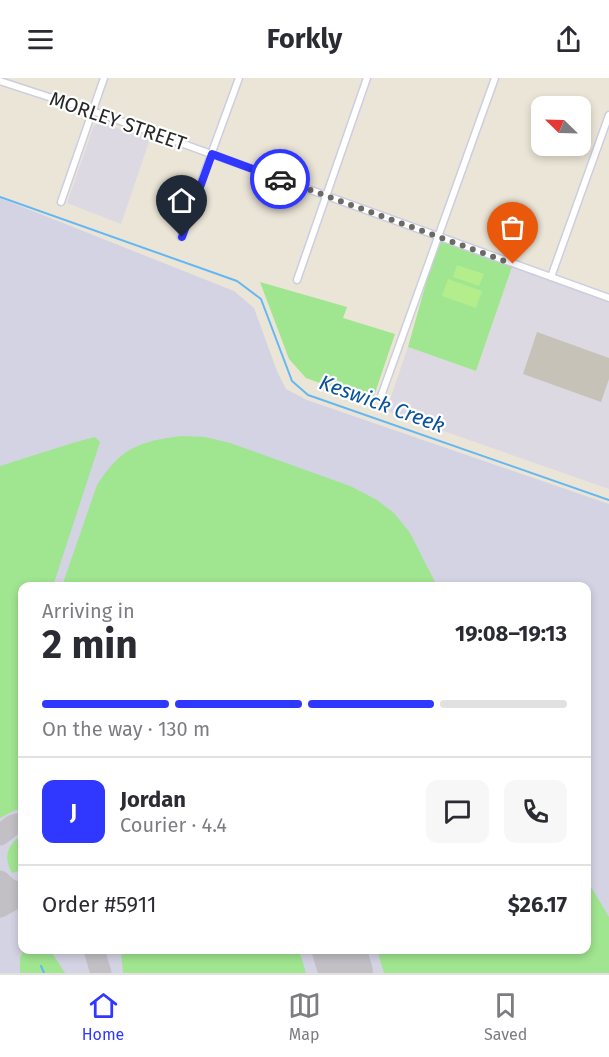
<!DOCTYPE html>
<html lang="en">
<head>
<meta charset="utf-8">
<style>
	:root { --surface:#fff; --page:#f7f7f7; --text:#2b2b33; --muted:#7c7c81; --line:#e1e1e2; --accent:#3037ff }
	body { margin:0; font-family:"Fira Sans",sans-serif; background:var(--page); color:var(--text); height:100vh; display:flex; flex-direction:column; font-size:22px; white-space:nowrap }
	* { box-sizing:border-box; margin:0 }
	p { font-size:20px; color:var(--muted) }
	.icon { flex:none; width:33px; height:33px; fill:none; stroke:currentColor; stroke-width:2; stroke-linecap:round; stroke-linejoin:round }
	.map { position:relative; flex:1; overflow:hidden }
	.details { position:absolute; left:18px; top:504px; width:573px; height:372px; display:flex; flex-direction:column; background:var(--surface); border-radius:12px; box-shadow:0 3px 9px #0003 }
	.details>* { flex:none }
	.needle { width:39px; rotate:293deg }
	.controls { position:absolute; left:531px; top:18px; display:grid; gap:12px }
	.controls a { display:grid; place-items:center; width:60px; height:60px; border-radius:12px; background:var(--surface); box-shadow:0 3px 9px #0003; font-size:30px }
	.pin { position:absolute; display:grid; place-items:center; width:51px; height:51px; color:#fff; margin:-62px -26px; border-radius:50% 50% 50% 0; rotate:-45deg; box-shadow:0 0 6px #0007 }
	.pin .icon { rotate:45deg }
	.courier { position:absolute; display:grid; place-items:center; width:60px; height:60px; margin:-30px; border:4px solid #3037ff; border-radius:50%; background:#fff; color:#222; box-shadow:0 2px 8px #0007 }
	.summary em { font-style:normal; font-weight:700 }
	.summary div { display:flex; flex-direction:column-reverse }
	.summary { display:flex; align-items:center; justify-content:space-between; height:102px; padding:0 24px }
	h1 { font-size:39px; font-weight:700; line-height:45px }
	.bar { display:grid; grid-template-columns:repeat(4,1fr); gap:9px 6px; align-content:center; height:72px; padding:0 24px }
	.bar i { height:8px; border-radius:4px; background:var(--line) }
	.bar .on { background:var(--accent) }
	.bar p { grid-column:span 4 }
	.line { display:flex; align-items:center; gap:15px; padding:0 24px; border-top:2px solid var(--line) }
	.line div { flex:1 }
	.round { display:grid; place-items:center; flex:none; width:63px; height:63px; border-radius:12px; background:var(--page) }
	header { display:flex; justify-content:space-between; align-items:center; height:78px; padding:0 24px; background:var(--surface); font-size:27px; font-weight:700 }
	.menu { display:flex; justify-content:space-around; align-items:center; height:84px; border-top:2px solid var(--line); background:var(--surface); font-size:16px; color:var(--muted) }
	.menu a { display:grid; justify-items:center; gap:3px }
	.menu .on { color:var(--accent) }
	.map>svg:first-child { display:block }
</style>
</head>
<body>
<header><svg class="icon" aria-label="menu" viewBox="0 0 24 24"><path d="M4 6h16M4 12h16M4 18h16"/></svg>Forkly<svg class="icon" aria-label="share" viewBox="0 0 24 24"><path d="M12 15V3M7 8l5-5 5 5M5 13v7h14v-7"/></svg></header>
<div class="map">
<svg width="609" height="895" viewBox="0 0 609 895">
	<rect width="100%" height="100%" fill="#ebe5d7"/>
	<!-- industrial -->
	<g fill="#ddd9e2">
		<polygon points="102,45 150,61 121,146 67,125 94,47"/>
		<polygon points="513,186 609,221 609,411 386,333 408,269 476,293"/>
	</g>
	<!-- airport -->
	<path fill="#d3d3e3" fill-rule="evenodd" d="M0,120L234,213L254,230L277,293L286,311L307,322L609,426V895H0ZM22,508H586V872H22Z"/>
	<!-- green -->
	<g fill="#a0e590">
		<polygon points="439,159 513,186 476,293 408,269"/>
		<polygon points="260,204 347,229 343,240 395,256 372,324 306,300 289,281"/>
		<path d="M182,358L205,359L230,365L350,408L377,422L394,435L410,455L437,508H62L97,407C120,370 140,363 182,358Z"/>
		<polygon points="95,359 100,364 53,508 22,508 22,732 15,732 0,740 0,388 76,364"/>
		<path d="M19,759H22V792L12,795C4,781 6,769 19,759Z"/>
		<polygon points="587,802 609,839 609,895 384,895 377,872 586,872"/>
		<polygon points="24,872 50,872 65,895 20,895 20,880"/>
		<polygon points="121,872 299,872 306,895 123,895"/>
	</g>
	<!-- pitch -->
	<g fill="#b4ed8b">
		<polygon points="457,187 484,196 479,208 453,199"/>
		<polygon points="448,201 482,213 476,230 442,218"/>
	</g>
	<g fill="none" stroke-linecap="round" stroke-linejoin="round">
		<!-- stream -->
		<g stroke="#63b7f3" stroke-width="2">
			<polyline points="0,119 237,203 261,221 292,303 308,317 609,422"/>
			<polyline points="41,888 44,895"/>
		</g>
		<!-- taxiway -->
		<g stroke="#c2c0c5" stroke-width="21">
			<polyline points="0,757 13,747 22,745"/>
			<polyline points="0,803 9,811 22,816"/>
			<polyline points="0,829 11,823"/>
			<polyline points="94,872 101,895"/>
		</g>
		<!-- runway -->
		<polyline stroke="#c2c0c5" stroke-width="54" points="339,872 346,895"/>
	</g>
	<!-- building -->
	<polygon fill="#c6c2b7" points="537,254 609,280 609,301 601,324 523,296"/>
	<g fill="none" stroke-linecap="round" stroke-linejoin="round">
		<defs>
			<g id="street">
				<polyline points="0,3 98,35 609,220"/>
				<polyline points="61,124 104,0"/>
				<polyline points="181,159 239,0"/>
				<polyline points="551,199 609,37"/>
				<polyline points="297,202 367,0"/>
				<polyline points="380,321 495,0"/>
			</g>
		</defs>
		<!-- street casing -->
		<use href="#street" stroke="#cccde1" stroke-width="9"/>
		<!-- street -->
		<use href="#street" stroke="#fff" stroke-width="6"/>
	</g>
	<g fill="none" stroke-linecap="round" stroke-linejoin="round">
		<!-- done -->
		<polyline stroke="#6c6a65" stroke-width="6" stroke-dasharray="0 10.8" points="280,101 513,186"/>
		<!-- route -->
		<polyline stroke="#3037ff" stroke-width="8" points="182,159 212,76 280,101"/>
	</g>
	<g text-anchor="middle" stroke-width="4.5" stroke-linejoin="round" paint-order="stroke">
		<!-- street labels -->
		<g font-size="20" fill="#272727" stroke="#fff">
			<text transform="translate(118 43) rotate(19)" y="7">MORLEY STREET</text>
		</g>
		<!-- water labels -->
		<g font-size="21" font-style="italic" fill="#07529b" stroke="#fff">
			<text transform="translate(382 326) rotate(20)" y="7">Keswick Creek</text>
		</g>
	</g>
</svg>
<div class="controls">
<a><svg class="needle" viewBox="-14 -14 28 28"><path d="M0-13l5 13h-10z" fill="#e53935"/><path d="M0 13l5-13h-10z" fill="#7c7c81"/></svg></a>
</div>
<div class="pin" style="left:513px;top:186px;background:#ea580c"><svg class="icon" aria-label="bag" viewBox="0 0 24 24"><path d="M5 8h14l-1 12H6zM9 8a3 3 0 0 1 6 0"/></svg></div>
<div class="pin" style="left:182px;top:159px;background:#1f2937"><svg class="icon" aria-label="home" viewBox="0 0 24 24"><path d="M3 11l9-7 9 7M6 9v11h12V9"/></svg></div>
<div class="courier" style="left:280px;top:101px"><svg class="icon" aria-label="car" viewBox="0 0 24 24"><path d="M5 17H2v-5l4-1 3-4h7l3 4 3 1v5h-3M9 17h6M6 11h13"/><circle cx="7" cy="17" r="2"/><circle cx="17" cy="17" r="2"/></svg></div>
<section class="details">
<div class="summary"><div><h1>2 min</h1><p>Arriving in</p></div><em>19:08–19:13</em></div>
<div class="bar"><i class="on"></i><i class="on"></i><i class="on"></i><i></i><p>On the way · 130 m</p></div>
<div class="line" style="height:108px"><b class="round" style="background:var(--accent);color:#fff">J</b><div><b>Jordan</b><p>Courier · 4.4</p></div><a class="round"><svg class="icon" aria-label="chat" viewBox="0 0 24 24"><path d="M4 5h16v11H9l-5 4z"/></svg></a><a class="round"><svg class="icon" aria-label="phone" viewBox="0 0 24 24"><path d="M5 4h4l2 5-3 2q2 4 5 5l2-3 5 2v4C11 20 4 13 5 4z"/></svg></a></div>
<div class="line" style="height:78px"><div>Order #5911</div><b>$26.17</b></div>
</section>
</div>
<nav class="menu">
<a class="on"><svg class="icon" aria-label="home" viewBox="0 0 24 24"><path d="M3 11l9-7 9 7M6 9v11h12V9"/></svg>Home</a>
<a><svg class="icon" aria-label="map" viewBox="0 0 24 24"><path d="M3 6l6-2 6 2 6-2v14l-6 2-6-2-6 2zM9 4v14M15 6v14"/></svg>Map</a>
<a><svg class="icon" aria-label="saved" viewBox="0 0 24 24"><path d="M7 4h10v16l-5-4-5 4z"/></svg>Saved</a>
</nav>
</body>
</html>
